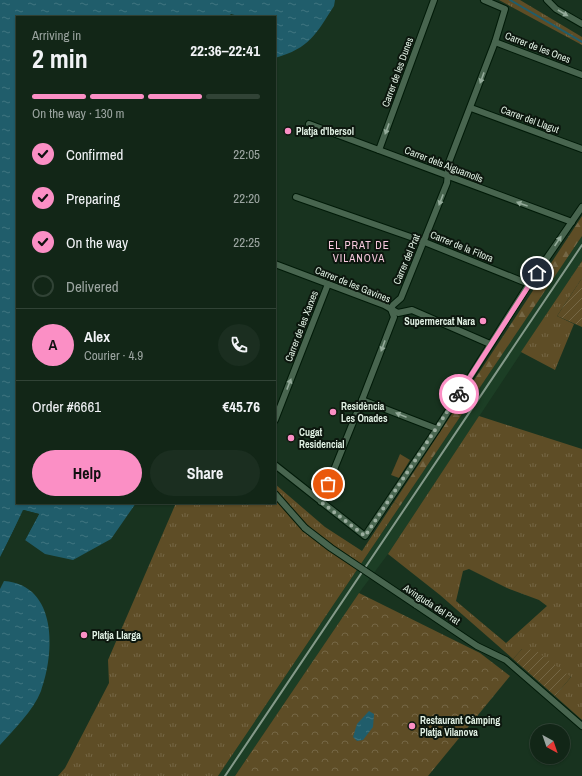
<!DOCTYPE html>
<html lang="en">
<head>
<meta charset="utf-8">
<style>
	:root { --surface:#122617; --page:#1b2e20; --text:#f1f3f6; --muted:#9ca5a1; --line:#314336; --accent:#fb8fc5 }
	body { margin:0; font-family:"Archivo Narrow",sans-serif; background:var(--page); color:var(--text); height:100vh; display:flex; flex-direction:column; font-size:15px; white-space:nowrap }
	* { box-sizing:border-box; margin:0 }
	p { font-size:13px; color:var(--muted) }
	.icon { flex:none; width:22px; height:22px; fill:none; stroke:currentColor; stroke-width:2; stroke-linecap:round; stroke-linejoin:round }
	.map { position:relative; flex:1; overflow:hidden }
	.sheet { position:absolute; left:16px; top:16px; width:260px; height:488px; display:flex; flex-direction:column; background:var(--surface); border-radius:0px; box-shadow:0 1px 3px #0004,0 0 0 1px var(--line) }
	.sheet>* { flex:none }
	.needle { width:26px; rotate:140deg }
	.tools { position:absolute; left:530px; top:724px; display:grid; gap:8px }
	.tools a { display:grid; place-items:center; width:40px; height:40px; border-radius:50%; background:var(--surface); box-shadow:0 1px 3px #0004,0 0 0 1px var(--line); font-size:20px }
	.pin { position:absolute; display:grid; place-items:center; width:34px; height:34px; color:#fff; margin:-17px; border:2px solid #fff; border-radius:50%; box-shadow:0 1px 4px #0007 }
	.courier { position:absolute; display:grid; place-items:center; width:40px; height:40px; margin:-20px; border:3px solid #fb8fc5; border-radius:50%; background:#fff; color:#222; box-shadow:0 1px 5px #0007 }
	.head em { font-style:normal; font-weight:800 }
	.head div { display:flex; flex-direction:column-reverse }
	.head { display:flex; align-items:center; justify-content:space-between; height:68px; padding:0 16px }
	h1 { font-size:26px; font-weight:800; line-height:30px }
	.bar { display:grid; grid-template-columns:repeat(4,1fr); gap:6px 4px; align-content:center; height:48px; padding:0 16px }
	.bar i { height:5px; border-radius:3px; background:var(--line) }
	.bar .active { background:var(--accent) }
	.bar p { grid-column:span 4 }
	.line { display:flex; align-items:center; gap:10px; padding:0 16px; border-top:1px solid var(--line) }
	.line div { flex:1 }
	.round { display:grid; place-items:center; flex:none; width:42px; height:42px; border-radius:21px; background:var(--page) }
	ol { padding:0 16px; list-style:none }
	li { display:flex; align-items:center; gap:12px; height:44px }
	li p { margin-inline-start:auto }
	li .icon { padding:4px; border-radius:50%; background:var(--accent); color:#111; stroke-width:4 }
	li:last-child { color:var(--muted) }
	li i { width:22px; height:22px; border:2px solid var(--line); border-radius:50% }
	.cta { display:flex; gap:8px; margin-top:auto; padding:8px 16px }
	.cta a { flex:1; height:46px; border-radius:24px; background:var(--accent); color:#111; font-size:16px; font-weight:800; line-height:46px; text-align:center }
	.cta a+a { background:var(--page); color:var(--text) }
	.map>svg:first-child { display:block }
</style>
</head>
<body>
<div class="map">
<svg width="582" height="776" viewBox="0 0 582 776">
	<defs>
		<pattern id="grass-tufts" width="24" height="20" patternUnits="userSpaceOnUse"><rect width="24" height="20" fill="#5e4d26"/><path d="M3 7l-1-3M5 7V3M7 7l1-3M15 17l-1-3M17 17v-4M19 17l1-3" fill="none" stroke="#756745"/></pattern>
		<pattern id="forest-firs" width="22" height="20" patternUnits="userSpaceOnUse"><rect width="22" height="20" fill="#5e4d26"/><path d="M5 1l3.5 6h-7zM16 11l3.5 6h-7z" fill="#756745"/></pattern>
		<pattern id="park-crowns" width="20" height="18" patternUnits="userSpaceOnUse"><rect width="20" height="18" fill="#5e4d26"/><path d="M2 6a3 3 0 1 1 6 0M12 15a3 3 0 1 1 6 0" fill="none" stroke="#756745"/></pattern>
		<pattern id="garden-furrows" width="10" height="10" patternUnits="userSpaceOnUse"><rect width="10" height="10" fill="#5e4d26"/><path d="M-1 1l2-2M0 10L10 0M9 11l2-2" fill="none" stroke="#756745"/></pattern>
		<pattern id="water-ripples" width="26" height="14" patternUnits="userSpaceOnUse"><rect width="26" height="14" fill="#205d6b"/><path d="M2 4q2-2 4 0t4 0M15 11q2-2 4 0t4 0" fill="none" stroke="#407580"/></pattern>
	</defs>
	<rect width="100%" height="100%" fill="#18331f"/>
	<!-- built -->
	<polygon fill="#1c3e25" points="582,236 582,261 388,554 359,593 235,776 218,776"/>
	<!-- grass -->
	<g fill="url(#grass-tufts)" fill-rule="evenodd">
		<polygon points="499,0 520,0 582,37 582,45"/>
		<polygon points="582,261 582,278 557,316 574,324 555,370 521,352"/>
		<path d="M479,416L582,449V720L555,696L571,677L522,649L513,659L440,595L388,554ZM469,569L507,588L539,600L547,606L506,643L456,601L463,571Z"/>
		<polygon points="275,484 325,527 362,551 394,502 400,506 218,776 58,776 65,768 109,683 108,660 176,503 275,503"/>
	</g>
	<!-- forest -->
	<polygon fill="url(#forest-firs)" points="582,216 582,236 400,506 394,502"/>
	<!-- park -->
	<polygon fill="url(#park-crowns)" points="359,593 480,653 510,676 428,776 235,776"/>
	<!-- garden -->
	<g fill="url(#garden-furrows)">
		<polygon points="582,278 582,327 557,316"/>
		<polygon points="522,649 535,650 571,677 555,696 513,659"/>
	</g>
	<!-- pitch -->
	<polygon fill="#5e4d26" points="400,454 410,460 399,478 391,475"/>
	<!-- water -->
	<g fill="url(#water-ripples)">
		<path d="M0,0H335L334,6C316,34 310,48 275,58V17H242L231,14L228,17H17V503H136L111,539L73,560L45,554L25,540L39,514L24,510L0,557Z"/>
		<path d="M4,581C58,585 55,653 41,691C33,711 14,729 0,745V589Z"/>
		<polygon points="369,711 374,714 373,727 363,740 357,741 353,737 357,724"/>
	</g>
	<!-- pier -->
	<polygon fill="#18331f" points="23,510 39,514 24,542 23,539 36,515 25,512 0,559"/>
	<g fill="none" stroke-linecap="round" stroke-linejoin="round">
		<!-- stream -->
		<polyline stroke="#205d6b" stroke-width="2" points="510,0 582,42"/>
		<defs>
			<g id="street">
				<polyline points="547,0 556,9 582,24"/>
				<polyline points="495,42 582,75"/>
				<polyline points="471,108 582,149"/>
				<polyline points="309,124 572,222"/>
				<polyline points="379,150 434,0"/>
				<polyline points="296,197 422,241 529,284"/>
				<polyline points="275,264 384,305 398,313 412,310 490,344"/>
				<polyline points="362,400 437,429"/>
				<polyline points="275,420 328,284"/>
				<polyline points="275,465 365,536 437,429 529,284 582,207"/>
				<polyline points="275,494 305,528"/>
				<polyline points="321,502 362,400 394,317 391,309 393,305 401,298 447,183 449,162 495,42 505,9 484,0"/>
				<polyline points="416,605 477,646 506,660 582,726"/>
			</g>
		</defs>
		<!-- street casing -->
		<use href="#street" stroke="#011a08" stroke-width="8"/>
		<!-- street -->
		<use href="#street" stroke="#48654f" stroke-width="6"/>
		<!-- rail -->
		<polyline stroke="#849989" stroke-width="2" points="225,776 582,245"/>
		<defs>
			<polyline id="street-bridge" points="305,528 331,548 416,605"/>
		</defs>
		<!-- street-bridge casing -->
		<use href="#street-bridge" stroke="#011a08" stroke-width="8" stroke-linecap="butt"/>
		<!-- street-bridge -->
		<use href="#street-bridge" stroke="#48654f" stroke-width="6"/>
	</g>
	<!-- one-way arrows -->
	<defs><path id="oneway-solid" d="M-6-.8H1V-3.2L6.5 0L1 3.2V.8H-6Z"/></defs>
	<g fill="#94ab9a">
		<use href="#oneway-solid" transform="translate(563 13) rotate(30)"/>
		<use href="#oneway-solid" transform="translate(482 78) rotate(110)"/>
		<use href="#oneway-solid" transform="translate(387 129) rotate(110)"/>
		<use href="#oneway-solid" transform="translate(441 200) rotate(111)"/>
		<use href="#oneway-solid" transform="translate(522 204) rotate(-160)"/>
		<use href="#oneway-solid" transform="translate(558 241) rotate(-56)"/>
		<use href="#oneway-solid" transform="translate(383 346) rotate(110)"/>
		<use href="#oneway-solid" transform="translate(289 384) rotate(-69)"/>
		<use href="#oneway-solid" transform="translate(401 415) rotate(-158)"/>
	</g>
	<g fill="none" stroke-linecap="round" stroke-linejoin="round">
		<!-- done -->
		<polyline stroke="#9bae9f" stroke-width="4" stroke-dasharray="0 7.2" points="328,484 321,502 365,536 459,394"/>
		<!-- route -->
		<polyline stroke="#fb8fc5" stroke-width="5" points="459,394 537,273"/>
	</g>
	<!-- markers -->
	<g fill="#fb8fc5" stroke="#0c170e" stroke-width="1.5">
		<circle cx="288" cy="131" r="4"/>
		<circle cx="483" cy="321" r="4"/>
		<circle cx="333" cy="412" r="4"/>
		<circle cx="291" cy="438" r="4"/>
		<circle cx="84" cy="635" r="4"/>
		<circle cx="412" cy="726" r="4"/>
	</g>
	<g text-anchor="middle" stroke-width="4" stroke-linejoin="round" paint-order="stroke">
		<!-- street labels -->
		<g font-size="10" fill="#e1f1e4" stroke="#0c170e">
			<text transform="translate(538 47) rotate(21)" y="4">Carrer de les Ones</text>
			<text transform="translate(397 72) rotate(-70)" y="4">Carrer de les Dunes</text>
			<text transform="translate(530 119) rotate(20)" y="4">Carrer del Llagut</text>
			<text transform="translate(444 164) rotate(21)" y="4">Carrer dels Aiguamolls</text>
			<text transform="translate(462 246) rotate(22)" y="4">Carrer de la Fitora</text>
			<text transform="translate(406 259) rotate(-67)" y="4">Carrer del Prat</text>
			<text transform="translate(353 284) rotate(22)" y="4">Carrer de les Gavines</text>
			<text transform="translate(301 326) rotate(-69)" y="4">Carrer de les Xarxes</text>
			<text transform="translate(432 604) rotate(33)" y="4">Avinguda del Prat</text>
		</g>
		<!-- poi labels -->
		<g font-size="10" font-weight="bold" fill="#e1f1e4" stroke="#0c170e" text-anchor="start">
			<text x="296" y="135">Platja d'Ibersol</text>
			<text x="475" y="325" text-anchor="end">Supermercat Nara</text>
			<text x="341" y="410">Residència<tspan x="341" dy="12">Les Onades</tspan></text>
			<text x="299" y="436">Cugat<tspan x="299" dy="12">Residencial</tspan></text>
			<text x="92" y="639">Platja Llarga</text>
			<text x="420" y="724">Restaurant Càmping<tspan x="420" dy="12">Platja Vilanova</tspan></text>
		</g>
		<!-- neighbourhood labels -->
		<g font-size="11" letter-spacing="1" fill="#f8c9de" stroke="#0c170e">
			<text x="359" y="249">EL PRAT DE<tspan x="359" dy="13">VILANOVA</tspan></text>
		</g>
	</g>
</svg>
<div class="tools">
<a><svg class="needle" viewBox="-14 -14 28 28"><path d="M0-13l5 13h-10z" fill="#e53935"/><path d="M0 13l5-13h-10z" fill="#9ca5a1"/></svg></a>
</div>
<div class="pin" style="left:328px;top:484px;background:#ea580c"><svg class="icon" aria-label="bag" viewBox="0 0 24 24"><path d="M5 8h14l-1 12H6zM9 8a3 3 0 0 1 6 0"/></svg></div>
<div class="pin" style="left:537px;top:273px;background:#1f2937"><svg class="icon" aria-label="home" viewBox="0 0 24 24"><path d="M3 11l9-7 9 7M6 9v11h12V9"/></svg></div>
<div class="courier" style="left:459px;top:394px"><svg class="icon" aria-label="bike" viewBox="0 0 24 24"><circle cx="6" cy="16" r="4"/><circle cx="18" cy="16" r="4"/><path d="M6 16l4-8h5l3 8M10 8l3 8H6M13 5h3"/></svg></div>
<section class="sheet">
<div class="head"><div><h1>2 min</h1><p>Arriving in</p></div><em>22:36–22:41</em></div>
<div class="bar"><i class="active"></i><i class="active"></i><i class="active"></i><i></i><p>On the way · 130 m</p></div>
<ol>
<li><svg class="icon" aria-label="check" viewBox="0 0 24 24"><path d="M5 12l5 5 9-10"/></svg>Confirmed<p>22:05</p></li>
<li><svg class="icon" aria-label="check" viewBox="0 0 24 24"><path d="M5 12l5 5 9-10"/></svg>Preparing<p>22:20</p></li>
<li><svg class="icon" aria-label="check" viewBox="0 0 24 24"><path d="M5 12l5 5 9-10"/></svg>On the way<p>22:25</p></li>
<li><i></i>Delivered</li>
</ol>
<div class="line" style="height:72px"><b class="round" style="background:var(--accent);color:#111">A</b><div><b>Alex</b><p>Courier · 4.9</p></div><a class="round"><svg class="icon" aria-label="phone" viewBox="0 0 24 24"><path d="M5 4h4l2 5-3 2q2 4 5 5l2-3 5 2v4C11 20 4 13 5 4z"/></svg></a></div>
<div class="line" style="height:52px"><div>Order #6661</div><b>€45.76</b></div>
<div class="cta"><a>Help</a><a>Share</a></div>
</section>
</div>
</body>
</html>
